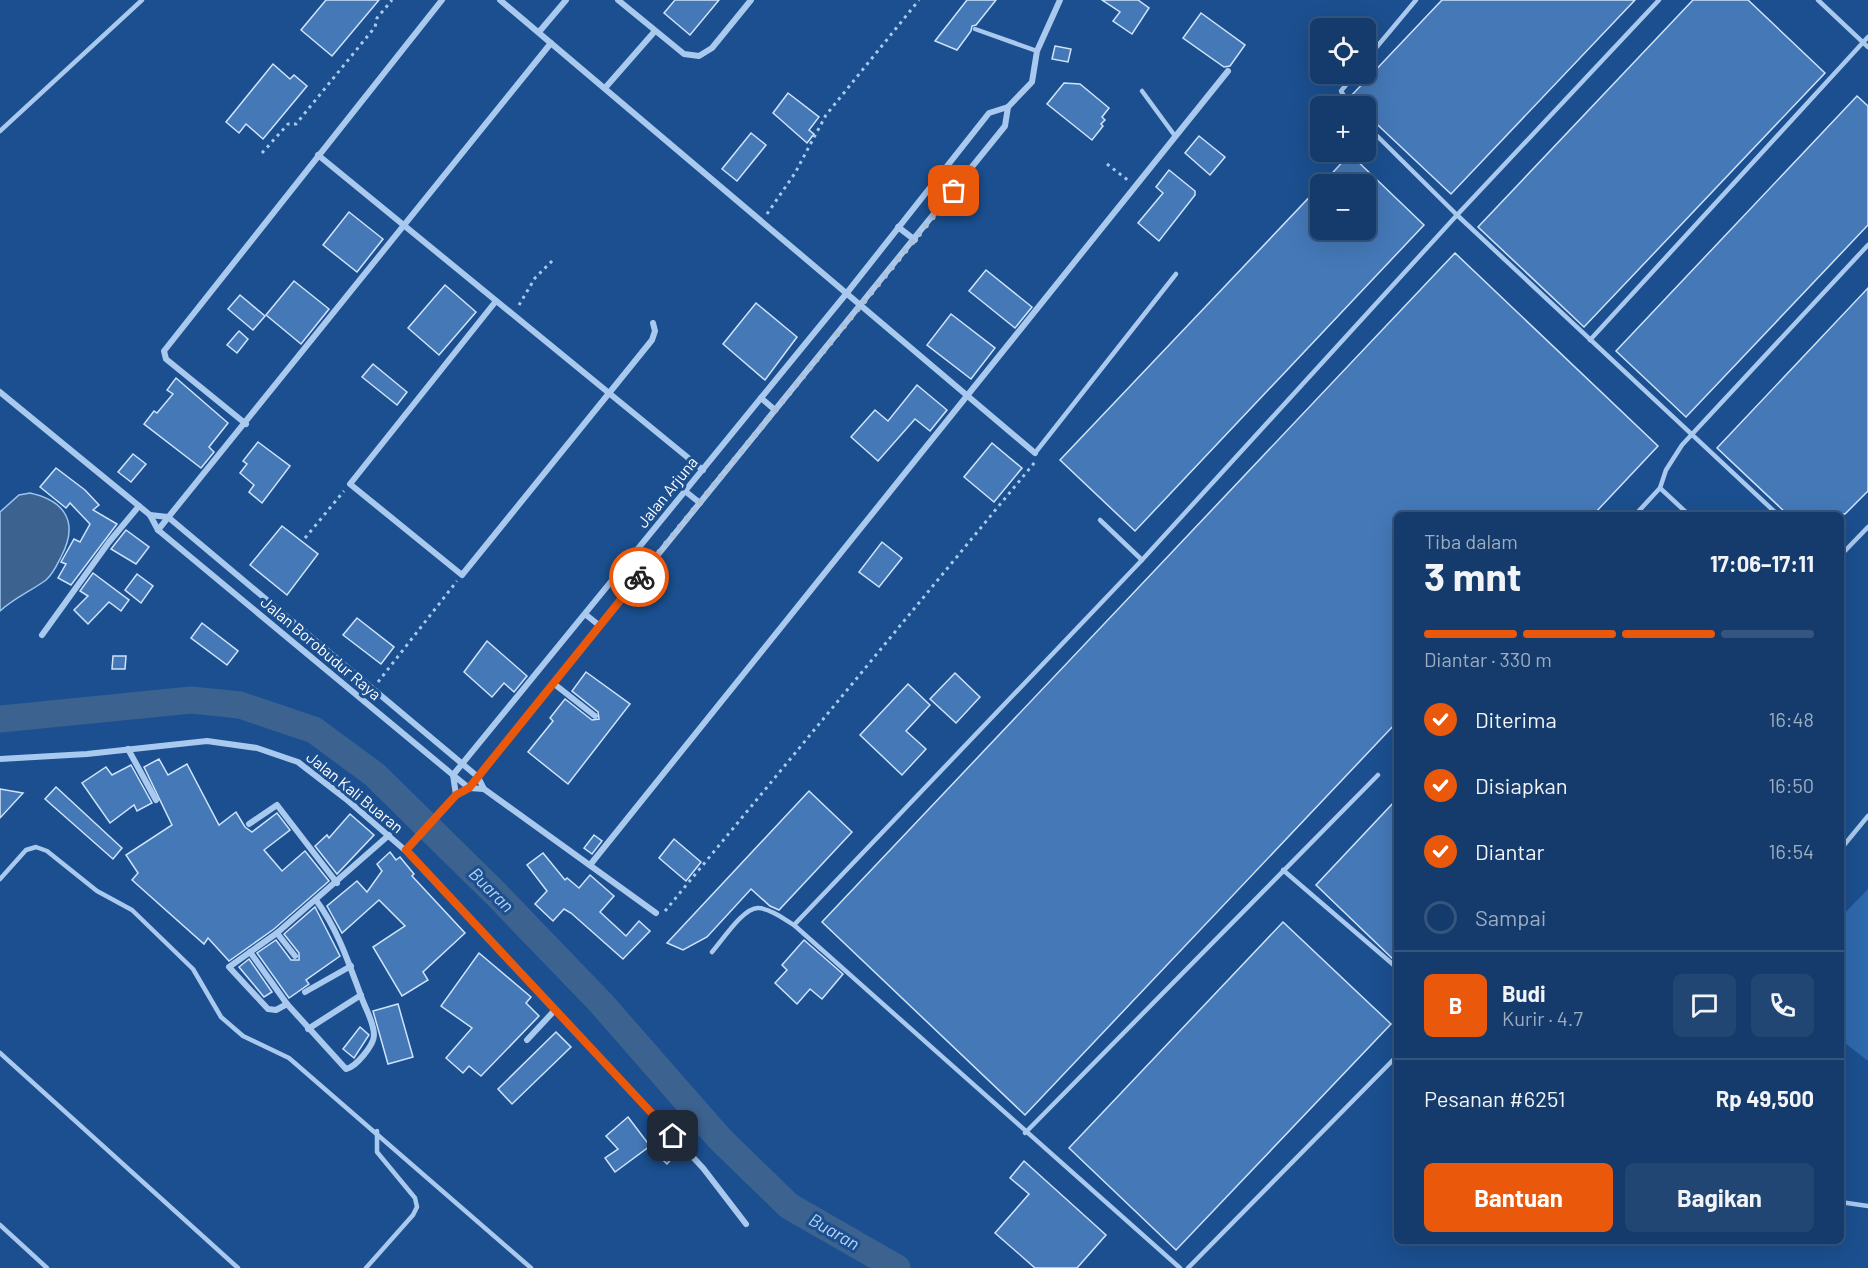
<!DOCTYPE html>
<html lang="id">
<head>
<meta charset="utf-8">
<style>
	:root { --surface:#143b6b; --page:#214673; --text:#f1f3f6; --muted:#9dadc1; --line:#33557e; --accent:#ea580c }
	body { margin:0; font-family:Barlow,sans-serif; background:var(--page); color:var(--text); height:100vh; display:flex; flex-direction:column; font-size:22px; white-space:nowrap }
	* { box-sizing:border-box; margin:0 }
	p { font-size:20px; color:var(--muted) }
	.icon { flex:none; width:33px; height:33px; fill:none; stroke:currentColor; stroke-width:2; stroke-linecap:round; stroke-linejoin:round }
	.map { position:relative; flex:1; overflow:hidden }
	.side { position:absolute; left:1394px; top:512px; width:450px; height:732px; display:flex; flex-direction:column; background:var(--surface); border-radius:9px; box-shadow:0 6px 24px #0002,0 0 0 2px var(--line) }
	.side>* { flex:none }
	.fabs { position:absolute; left:1310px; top:18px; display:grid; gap:12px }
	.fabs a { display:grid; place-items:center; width:66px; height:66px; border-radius:9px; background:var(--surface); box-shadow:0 6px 24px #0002,0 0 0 2px var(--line); font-size:30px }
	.pin { position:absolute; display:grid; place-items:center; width:51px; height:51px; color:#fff; margin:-26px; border-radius:12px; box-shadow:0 3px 9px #0006 }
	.courier { position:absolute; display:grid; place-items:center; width:60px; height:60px; margin:-30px; border:4px solid #ea580c; border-radius:50%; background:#fff; color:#222; box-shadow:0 2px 8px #0007 }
	.head em { font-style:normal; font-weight:700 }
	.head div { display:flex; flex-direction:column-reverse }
	.head { display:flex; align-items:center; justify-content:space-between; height:102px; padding:0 30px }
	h1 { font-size:39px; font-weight:700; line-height:45px }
	.bar { display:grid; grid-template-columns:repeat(4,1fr); gap:9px 6px; align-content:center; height:72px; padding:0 30px }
	.bar i { height:8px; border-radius:4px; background:var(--line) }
	.bar .active { background:var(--accent) }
	.bar p { grid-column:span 4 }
	.line { display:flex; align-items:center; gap:15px; padding:0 30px; border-top:2px solid var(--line) }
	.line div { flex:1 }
	.round { display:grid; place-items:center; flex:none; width:63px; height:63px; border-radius:9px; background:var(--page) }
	ol { padding:0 30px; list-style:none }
	li { display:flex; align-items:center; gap:18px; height:66px }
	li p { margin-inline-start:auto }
	li .icon { padding:6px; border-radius:50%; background:var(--accent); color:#fff; stroke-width:4 }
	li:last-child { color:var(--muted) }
	li i { width:33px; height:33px; border:3px solid var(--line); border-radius:50% }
	.cta { display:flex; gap:12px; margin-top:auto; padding:12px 30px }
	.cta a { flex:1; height:69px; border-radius:9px; background:var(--accent); color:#fff; font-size:24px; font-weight:700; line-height:69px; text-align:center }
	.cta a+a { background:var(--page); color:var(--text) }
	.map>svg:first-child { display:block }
</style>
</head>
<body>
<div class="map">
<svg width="1868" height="1268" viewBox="0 0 1868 1268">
	<rect width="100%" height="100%" fill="#1b4f8f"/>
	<!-- green -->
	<polygon fill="#2e69ad" points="1868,889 1868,1061 1841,1040 1840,918"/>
	<!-- water -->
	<path fill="#3c6290" stroke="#9cc4f0" stroke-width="1.5" d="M30,493C66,501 79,523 61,557C57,565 53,574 46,580C31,591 14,598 0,611V512L19,495Z"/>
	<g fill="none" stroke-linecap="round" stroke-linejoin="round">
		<!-- river -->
		<polyline stroke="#3c6290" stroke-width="27" points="0,719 191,700 240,705 314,730 375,775 496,894 601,1003 720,1139 789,1206 897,1268"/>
	</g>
	<!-- building -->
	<g fill="#4478b7" stroke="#cfe3fa" stroke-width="1.5">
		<polygon points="326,0 379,0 332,56 301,30"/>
		<polygon points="675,0 719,0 690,35 664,13"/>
		<polygon points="967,0 996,0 976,25 972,26 971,31 957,50 935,41"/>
		<polygon points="1102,0 1138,0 1149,8 1132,34 1113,21 1120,12"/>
		<polygon points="1442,0 1635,0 1451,194 1365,113 1365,106 1358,106 1350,97"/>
		<polygon points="1693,0 1748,0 1825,73 1584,327 1478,227"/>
		<polygon points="1201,13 1245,45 1230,66 1224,67 1183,38"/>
		<polygon points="1055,46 1071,49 1068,62 1052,59"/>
		<polygon points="273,64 290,79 294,75 307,86 263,139 246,124 239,133 226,122"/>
		<polygon points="1064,83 1080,84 1109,108 1102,117 1105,120 1101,124 1103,126 1092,140 1047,104"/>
		<polygon points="788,93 819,117 809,130 814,134 807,143 773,113"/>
		<polygon points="1857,96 1868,106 1868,225 1686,417 1616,351"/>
		<polygon points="751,133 766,145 737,181 722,169"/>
		<polygon points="1199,136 1225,157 1210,175 1185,153"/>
		<polygon points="1350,154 1424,225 1135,531 1060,460 1320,186 1320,230 1365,230 1365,184 1322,184"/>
		<polygon points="1169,170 1195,191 1195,195 1159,241 1138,223 1163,193 1156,187"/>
		<polygon points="349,212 383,239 357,272 323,245"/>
		<polygon points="1455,253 1658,446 1594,514 1396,514 1396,723 1025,1115 822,922"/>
		<polygon points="986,270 1032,307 1015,328 969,291"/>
		<polygon points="294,281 329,309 301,344 266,315"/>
		<polygon points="445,285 476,312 439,355 408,328"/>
		<polygon points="1868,288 1868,491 1845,514 1787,514 1717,448"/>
		<polygon points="240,295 265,316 253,330 228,309"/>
		<polygon points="756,303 797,337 765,380 723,344"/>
		<polygon points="951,314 995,348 971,379 927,345"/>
		<polygon points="239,331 248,339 237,353 227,345"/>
		<polygon points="373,364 407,392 397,405 362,377"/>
		<polygon points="176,378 228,423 209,447 214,452 201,468 144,424 154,411 157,413 173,394 167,390"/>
		<polygon points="917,385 947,410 930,431 915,419 878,461 851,437 875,410 888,421"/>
		<polygon points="258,442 290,466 262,503 249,492 254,485 240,473 247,464 243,461"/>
		<polygon points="992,443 1022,468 994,502 964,477"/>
		<polygon points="133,454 146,464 131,482 118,472"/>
		<polygon points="56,468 85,490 99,505 93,510 117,524 71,585 58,578 66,564 61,562 74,539 80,542 90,524 70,503 66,508 40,487"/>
		<polygon points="282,526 318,554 287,595 250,565"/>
		<polygon points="126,530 149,547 136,564 111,549"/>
		<polygon points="882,542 902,558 879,587 859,572"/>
		<polygon points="93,573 129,600 121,611 109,602 88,624 74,610 88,596 80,591"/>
		<polygon points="137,574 153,586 141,603 125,590"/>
		<polygon points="357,618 394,647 381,664 343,635"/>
		<polygon points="202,623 238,651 227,665 191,638"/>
		<polygon points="487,641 527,676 514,692 504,683 492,697 464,672"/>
		<polygon points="113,656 126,656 125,669 112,669"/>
		<polygon points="586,672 630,704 568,784 528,752 553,721 550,718 565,699 592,720 599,719 598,712 572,691"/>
		<polygon points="955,673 980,697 956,723 930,699"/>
		<polygon points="908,684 930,705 906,731 926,749 902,775 860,735"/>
		<polygon points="159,759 168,775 187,764 219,825 236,812 245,827 252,832 277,813 290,830 264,850 282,871 305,851 329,881 274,929 229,961 208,938 204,944 132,880 138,873 126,855 172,825 144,767"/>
		<polygon points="131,765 152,803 137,811 134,805 110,823 82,783 106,767 112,775"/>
		<polygon points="56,787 122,848 113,859 45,799"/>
		<polygon points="0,789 23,793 0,818"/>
		<polygon points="809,791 852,832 779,910 770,906 751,889 707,937 683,950 667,943"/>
		<polygon points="1396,800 1396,962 1316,885"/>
		<polygon points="350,814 374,835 337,874 315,846 327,835 329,838"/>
		<polygon points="594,835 602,841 592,854 584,848"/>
		<polygon points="674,839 701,862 686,881 659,858"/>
		<polygon points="390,852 396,860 400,857 414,874 412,876 465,933 423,972 428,980 402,996 373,947 405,926 379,900 342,933 327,906 357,881 367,892 382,871 377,864"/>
		<polygon points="543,853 565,880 567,878 579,888 590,875 614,896 600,912 626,936 639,921 650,931 623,959 571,913 564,909 553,921 535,904 547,891 527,865"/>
		<polygon points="315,907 340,956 306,980 309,984 289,998 257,953 276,940 291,960 299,960 299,953 284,934"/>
		<polygon points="1283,922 1391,1024 1176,1250 1069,1148"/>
		<polygon points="804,940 843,974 822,999 810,989 797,1004 775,983 787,970 782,965"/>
		<polygon points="479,953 531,997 526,1003 539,1016 481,1076 469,1066 463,1073 446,1058 472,1028 441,1006"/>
		<polygon points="249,959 272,992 264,997 239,967"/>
		<polygon points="398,1004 413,1057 388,1064 373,1011"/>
		<polygon points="360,1027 369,1035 354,1058 343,1049"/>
		<polygon points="556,1032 571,1047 512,1104 498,1089"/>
		<polygon points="628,1117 650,1146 615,1172 605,1158 618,1149 606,1136"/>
		<polygon points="663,1141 676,1154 667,1164 653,1151"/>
		<polygon points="1024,1161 1106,1235 1077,1268 1035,1268 995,1233 1029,1194 1010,1178"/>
	</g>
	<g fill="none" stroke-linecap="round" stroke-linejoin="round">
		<!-- path -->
		<g stroke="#a9c9ee" stroke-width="3" stroke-dasharray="3 4.5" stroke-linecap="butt">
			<polyline points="262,153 288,124 296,124 375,27 377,18 392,0"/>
			<polyline points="1107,164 1129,181"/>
			<polyline points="767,214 795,173 826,115 919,0"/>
			<polyline points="519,305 535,278 553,260"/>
			<polyline points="305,538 344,491"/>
			<polyline points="378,682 457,581"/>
			<polyline points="665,911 1035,462"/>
		</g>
		<!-- service -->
		<g stroke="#a9c9ee" stroke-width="4.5">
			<polyline points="1818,0 1868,47"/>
			<polyline points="975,29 1037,51"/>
			<polyline points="1365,61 1416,0"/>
			<polyline points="1142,91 1175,136"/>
			<polyline points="1350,106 1341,91 1355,74"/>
			<polyline points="1365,124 1457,215 1777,514"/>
			<polyline points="0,131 142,0"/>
			<polyline points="1590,340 1868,37"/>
			<polyline points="1035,453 1176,274"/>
			<polyline points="1636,514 1660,488"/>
			<polyline points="1688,514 1660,488 1666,470 1682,445 1868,245"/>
			<polyline points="1100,520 1142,560"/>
			<polyline points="1840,556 1868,527"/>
			<polyline points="1840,850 1868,816"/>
			<polyline points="1283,870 1396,967"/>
			<polyline points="0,879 26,850 36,847 47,851 97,891 132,910 193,969 221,1017 243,1036 289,1058 531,1268"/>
			<path d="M712,952C722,941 744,906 759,908C771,909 784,919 794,925"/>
			<polyline points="0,1053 238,1268"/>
			<polyline points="1025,1133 1378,775"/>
			<polyline points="1840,1202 1868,1206"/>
			<polyline points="0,1225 47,1268"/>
			<polyline points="366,1268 413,1215 417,1207 415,1198 377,1152 377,1131"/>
			<polyline points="1180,1268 794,925 1142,560 1457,215 1659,0"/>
			<polyline points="1188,1268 1396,1057"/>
		</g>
		<!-- minor -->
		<g stroke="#a9c9ee" stroke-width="6">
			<polyline points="500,0 1035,453"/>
			<polyline points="618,0 684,54 699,56 712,48 751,0"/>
			<polyline points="539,32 566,0"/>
			<polyline points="605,88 655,31"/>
			<polyline points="318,155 703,470"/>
			<polyline points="898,227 915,240"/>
			<polyline points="496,301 350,484 462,575 652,340 655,331 653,323"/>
			<polyline points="0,392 150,515 158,530 453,775 469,788 484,789"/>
			<polyline points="761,398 775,410"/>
			<polyline points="246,424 166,359 164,351 442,0"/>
			<polyline points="685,491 700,503"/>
			<polyline points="150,515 168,517 478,777 484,789 656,913"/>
			<polyline points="158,530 551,43"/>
			<polyline points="628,561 643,573"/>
			<polyline points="585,614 600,626"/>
			<polyline points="42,635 109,542 139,506"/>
			<polyline points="553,683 595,716"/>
			<polyline points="128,749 156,800"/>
			<polyline points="0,759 87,754 207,741 257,748 298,762 346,799 406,851 703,1168 746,1224"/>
			<polyline points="456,795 453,775 846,294 989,113 1008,107 1032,82 1037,51 1060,0"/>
			<polyline points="249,824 277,805 337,883"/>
			<polyline points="406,851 456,795 469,788 1005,126 1008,107"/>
			<polyline points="590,865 1228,71"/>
			<polyline points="277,933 295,956"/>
			<path d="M250,952L287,1004L346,1069C356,1067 374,1045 374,1035C374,1022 365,1008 361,996C348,961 338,930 316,900"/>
			<polyline points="305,992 351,966"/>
			<polyline points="287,1004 276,1010 268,1009 229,967 277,933 389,835"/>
			<polyline points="308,1029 361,995"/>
			<polyline points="527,1040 554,1011"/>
		</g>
	</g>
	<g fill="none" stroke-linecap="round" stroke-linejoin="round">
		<!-- done -->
		<polyline stroke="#afc1d8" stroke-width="6" stroke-dasharray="0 10.8" points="639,577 954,191"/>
		<!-- route -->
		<polyline stroke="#ea580c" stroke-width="8" points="639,577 469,788 456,795 406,850 673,1136"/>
	</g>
	<g text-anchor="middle" stroke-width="6" stroke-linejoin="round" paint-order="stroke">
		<!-- street labels -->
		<g font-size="16" fill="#fff" stroke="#1b4f8f">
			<text transform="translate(667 492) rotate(-51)" y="6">Jalan Arjuna</text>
			<text transform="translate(321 648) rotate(40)" y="6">Jalan Borobudur Raya</text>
			<text transform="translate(355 792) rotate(39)" y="6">Jalan Kali Buaran</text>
		</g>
		<!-- water labels -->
		<g font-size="18" font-style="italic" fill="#b5d3f5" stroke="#1b4f8f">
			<text transform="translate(491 890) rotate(45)" y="6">Buaran</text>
			<text transform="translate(834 1232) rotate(30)" y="6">Buaran</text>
		</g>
	</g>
</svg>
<div class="fabs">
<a><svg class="icon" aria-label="locate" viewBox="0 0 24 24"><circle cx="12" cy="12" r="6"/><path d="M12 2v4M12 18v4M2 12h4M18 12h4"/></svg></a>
<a>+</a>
<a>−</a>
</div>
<div class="pin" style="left:954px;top:191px;background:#ea580c"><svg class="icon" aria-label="bag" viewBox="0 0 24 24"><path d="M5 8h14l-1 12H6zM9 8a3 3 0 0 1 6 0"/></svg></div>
<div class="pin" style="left:673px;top:1136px;background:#1f2937"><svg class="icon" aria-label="home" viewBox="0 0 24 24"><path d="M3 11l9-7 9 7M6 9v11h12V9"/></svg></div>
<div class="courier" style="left:639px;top:577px"><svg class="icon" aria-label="bike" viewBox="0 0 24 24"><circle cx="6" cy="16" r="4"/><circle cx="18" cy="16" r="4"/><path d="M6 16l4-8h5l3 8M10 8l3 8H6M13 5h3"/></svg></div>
<section class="side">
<div class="head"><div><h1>3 mnt</h1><p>Tiba dalam</p></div><em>17:06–17:11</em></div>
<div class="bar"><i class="active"></i><i class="active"></i><i class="active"></i><i></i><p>Diantar · 330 m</p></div>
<ol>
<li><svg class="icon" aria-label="check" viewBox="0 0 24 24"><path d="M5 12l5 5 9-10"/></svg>Diterima<p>16:48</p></li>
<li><svg class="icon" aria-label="check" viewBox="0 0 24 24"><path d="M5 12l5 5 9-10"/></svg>Disiapkan<p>16:50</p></li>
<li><svg class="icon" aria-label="check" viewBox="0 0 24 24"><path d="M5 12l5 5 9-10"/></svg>Diantar<p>16:54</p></li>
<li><i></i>Sampai</li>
</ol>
<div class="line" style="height:108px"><b class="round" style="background:var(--accent);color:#fff">B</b><div><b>Budi</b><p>Kurir · 4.7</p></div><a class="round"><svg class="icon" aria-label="chat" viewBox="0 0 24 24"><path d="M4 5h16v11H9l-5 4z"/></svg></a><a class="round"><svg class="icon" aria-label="phone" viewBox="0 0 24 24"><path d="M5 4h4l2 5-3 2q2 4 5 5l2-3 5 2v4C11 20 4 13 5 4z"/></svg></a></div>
<div class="line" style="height:78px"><div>Pesanan #6251</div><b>Rp 49,500</b></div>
<div class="cta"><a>Bantuan</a><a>Bagikan</a></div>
</section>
</div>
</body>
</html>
